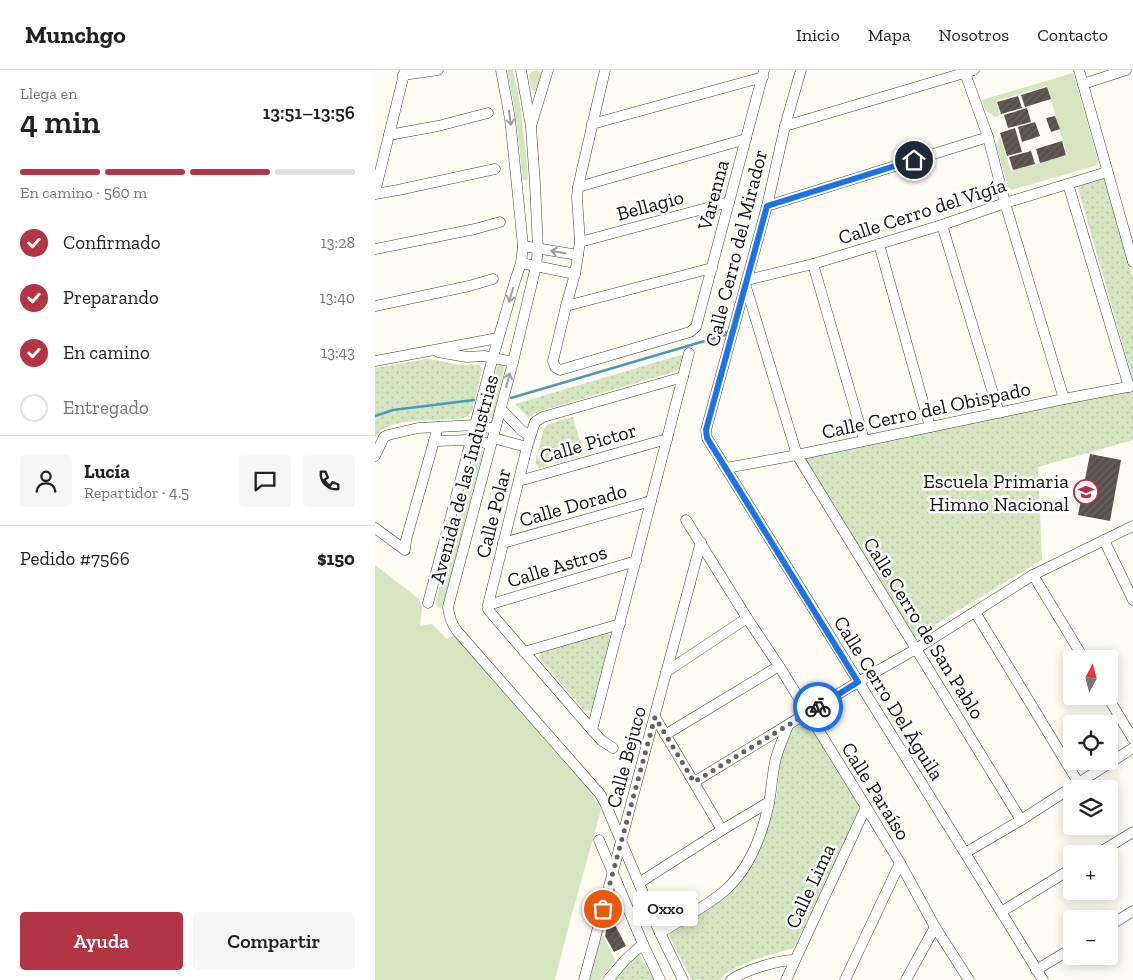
<!DOCTYPE html>
<html lang="es">
<head>
<meta charset="utf-8">
<style>
	:root { --surface:#fff; --page:#f6f6f6; --text:#202124; --muted:#757577; --line:#e0e0e0; --accent:#b13543 }
	body { margin:0; font-family:"Zilla Slab",serif; background:var(--page); color:var(--text); height:100vh; display:flex; flex-direction:column; font-size:19px; white-space:nowrap }
	* { box-sizing:border-box; margin:0 }
	p { font-size:16px; color:var(--muted) }
	.icon { flex:none; width:28px; height:28px; fill:none; stroke:currentColor; stroke-width:2; stroke-linecap:round; stroke-linejoin:round }
	.map { position:relative; flex:1; overflow:hidden }
	.drawer { display:flex; flex-direction:column; background:var(--surface); width:375px }
	.drawer>* { flex:none }
	.needle { width:32px; rotate:7deg }
	.fabs { position:absolute; left:688px; top:580px; display:grid; gap:10px }
	.fabs a { display:grid; place-items:center; width:55px; height:55px; border-radius:5px; background:var(--surface); box-shadow:0 2px 12px #0003; font-size:25px }
	.pin { position:absolute; display:grid; place-items:center; width:42px; height:42px; color:#fff; margin:-21px; border:2px solid #fff; border-radius:50%; box-shadow:0 1px 5px #0007 }
	.courier { position:absolute; display:grid; place-items:center; width:50px; height:50px; margin:-25px; border:4px solid #1a73e8; border-radius:50%; background:#fff; color:#222; box-shadow:0 1px 6px #0007 }
	.bubble { position:absolute; height:35px; border-radius:5px; background:var(--surface); box-shadow:0 2px 12px #0003; font-size:16px; font-weight:600; line-height:35px; text-align:center }
	.head em { font-style:normal; font-weight:600 }
	.head div { display:flex; flex-direction:column-reverse }
	.head { display:flex; align-items:center; justify-content:space-between; height:85px; padding:0 20px }
	h1 { font-size:32px; font-weight:600; line-height:38px }
	.bar { display:grid; grid-template-columns:repeat(4,1fr); gap:8px 5px; align-content:center; height:60px; padding:0 20px }
	.bar i { height:6px; border-radius:4px; background:var(--line) }
	.bar .active { background:var(--accent) }
	.bar p { grid-column:span 4 }
	.line { display:flex; align-items:center; gap:12px; padding:0 20px; border-top:1px solid var(--line) }
	.line div { flex:1 }
	.round { display:grid; place-items:center; flex:none; width:52px; height:52px; border-radius:5px; background:var(--page) }
	ol { padding:0 20px; list-style:none }
	li { display:flex; align-items:center; gap:15px; height:55px }
	li p { margin-inline-start:auto }
	li .icon { padding:5px; border-radius:50%; background:var(--accent); color:#fff; stroke-width:4 }
	li:last-child { color:var(--muted) }
	li i { width:28px; height:28px; border:2px solid var(--line); border-radius:50% }
	.primary-button { display:flex; gap:10px; margin-top:auto; padding:10px 20px }
	.primary-button a { flex:1; height:58px; border-radius:5px; background:var(--accent); color:#fff; font-size:20px; font-weight:600; line-height:58px; text-align:center }
	.primary-button a+a { background:var(--page); color:var(--text) }
	header { display:flex; align-items:center; gap:30px; box-sizing:border-box; height:70px; padding:0 25px; background:var(--surface); border-bottom:1px solid var(--line) }
	header strong { font-size:24px }
	nav { display:flex; gap:28px; margin-inline-start:auto; font-size:18px }
	main { display:flex; flex:1; min-height:0 }
	.map>svg:first-child { display:block }
</style>
</head>
<body>
<header>
<strong>Munchgo</strong>
<nav><a>Inicio</a><a>Mapa</a><a>Nosotros</a><a>Contacto</a></nav>
</header>
<main>
<section class="drawer">
<div class="head"><div><h1>4 min</h1><p>Llega en</p></div><em>13:51–13:56</em></div>
<div class="bar"><i class="active"></i><i class="active"></i><i class="active"></i><i></i><p>En camino · 560 m</p></div>
<ol>
<li><svg class="icon" aria-label="check" viewBox="0 0 24 24"><path d="M5 12l5 5 9-10"/></svg>Confirmado<p>13:28</p></li>
<li><svg class="icon" aria-label="check" viewBox="0 0 24 24"><path d="M5 12l5 5 9-10"/></svg>Preparando<p>13:40</p></li>
<li><svg class="icon" aria-label="check" viewBox="0 0 24 24"><path d="M5 12l5 5 9-10"/></svg>En camino<p>13:43</p></li>
<li><i></i>Entregado</li>
</ol>
<div class="line" style="height:90px"><a class="round"><svg class="icon" aria-label="person" viewBox="0 0 24 24"><circle cx="12" cy="8" r="4"/><path d="M4 21q1-7 8-7t8 7"/></svg></a><div><b>Lucía</b><p>Repartidor · 4.5</p></div><a class="round"><svg class="icon" aria-label="chat" viewBox="0 0 24 24"><path d="M4 5h16v11H9l-5 4z"/></svg></a><a class="round"><svg class="icon" aria-label="phone" viewBox="0 0 24 24"><path d="M5 4h4l2 5-3 2q2 4 5 5l2-3 5 2v4C11 20 4 13 5 4z"/></svg></a></div>
<div class="line" style="height:65px"><div>Pedido #7566</div><b>$150</b></div>
<div class="primary-button"><a>Ayuda</a><a>Compartir</a></div>
</section>
<div class="map">
<svg width="758" height="910" viewBox="0 0 758 910">
	<defs>
		<pattern id="park-dots" width="8" height="8" patternUnits="userSpaceOnUse" patternTransform="scale(1.25)"><rect width="8" height="8" fill="#d5e5bf"/><path d="M2 2h.1M6 6h.1" fill="none" stroke="#b6c3a3" stroke-width="1.8" stroke-linecap="round"/></pattern>
		<pattern id="building-hatch" width="6" height="6" patternUnits="userSpaceOnUse" patternTransform="scale(1.25)"><rect width="6" height="6" fill="#57504d"/><path d="M-1 1l2-2M0 6l6-6M5 7l2-2" fill="none" stroke="#6a6562"/></pattern>
	</defs>
	<rect width="100%" height="100%" fill="#fefbf3"/>
	<!-- grass -->
	<g fill="#d5e5bf">
		<path d="M132,0H138L146,39L153,108L151,111L147,108C145,72 140,36 132,0Z"/>
		<polygon points="162,0 166,3 167,6 163,20 158,21 156,19 154,5 156,2"/>
		<polygon points="698,3 723,90 722,95 637,120 633,117 621,75 625,66 636,101 692,85 672,16 621,31 625,44 624,46 620,47 610,40 607,30"/>
		<polygon points="123,295 128,295 129,299 118,346 117,348 113,348 111,345 122,297"/>
		<polygon points="103,379 108,380 108,382 68,536 64,538 61,535 61,531 101,381"/>
		<polygon points="0,495 44,529 47,537 45,556 57,554 72,569 79,566 82,568 213,719 226,740 196,847 180,910 0,910"/>
		<polygon points="227,863 240,890 225,910 215,910"/>
	</g>
	<!-- park -->
	<g fill="url(#park-dots)">
		<polygon points="729,108 758,208 758,310 702,115"/>
		<polygon points="309,284 305,300 162,342 154,348 140,334"/>
		<path d="M51,289C64,289 75,294 88,295C94,295 99,294 105,295L107,299L97,341L92,347L88,348C66,351 27,348 8,359C5,361 2,364 0,368V298Z"/>
		<polygon points="758,318 758,370 663,397 667,490 538,568 426,384"/>
		<polygon points="198,347 209,385 164,398 160,393 169,359 173,354"/>
		<polygon points="232,562 237,566 219,640 210,641 164,588 166,582"/>
		<path d="M430,652L434,655L482,731L484,737L483,742L421,874L418,878C400,884 353,895 345,910H317L295,868L294,861L342,829L383,780L397,746L402,724L405,688L419,657L424,653Z"/>
		<polygon points="264,884 279,910 240,910 257,889"/>
	</g>
	<g fill="none" stroke-linecap="round" stroke-linejoin="round">
		<!-- stream -->
		<g stroke="#4b99c0" stroke-width="2.5">
			<polyline points="136,328 350,265 351,262"/>
			<polyline points="0,346 18,340 99,330"/>
		</g>
	</g>
	<!-- building -->
	<g fill="url(#building-hatch)">
		<polygon points="672,17 676,29 650,37 646,25"/>
		<polygon points="643,26 647,38 626,44 622,32"/>
		<polygon points="652,38 656,52 633,58 629,45"/>
		<polygon points="680,46 685,59 676,62 671,48"/>
		<polygon points="660,52 665,66 647,72 643,57"/>
		<polygon points="640,58 647,82 632,86 625,63"/>
		<polygon points="687,71 691,85 665,93 661,79"/>
		<polygon points="656,81 660,94 638,100 634,87"/>
		<polygon points="715,384 746,390 735,451 703,445"/>
		<polygon points="239,853 251,876 239,882 230,866 232,857"/>
	</g>
	<g fill="none" stroke-linecap="round" stroke-linejoin="round">
		<defs>
			<g id="minor">
				<path d="M146,0L156,57L160,114L163,179L161,196L138,292L73,537C74,547 76,553 82,561L225,724L230,733L285,863L308,910"/>
				<polyline points="230,0 203,117 202,128 205,172 200,204 191,236 178,291 180,297 185,300 315,262 321,257 389,0"/>
				<polyline points="426,0 410,56 392,136 331,360 332,368 590,783 668,910"/>
				<polyline points="704,0 758,192"/>
				<polyline points="590,3 613,67 630,133 689,329"/>
				<polyline points="28,5 63,0"/>
				<polyline points="708,14 751,0"/>
				<polyline points="217,54 388,7"/>
				<polyline points="156,56 173,0"/>
				<polyline points="410,56 599,0"/>
				<polyline points="14,65 63,56 113,43"/>
				<polyline points="693,114 754,317"/>
				<polyline points="203,117 371,69"/>
				<polyline points="0,122 30,0"/>
				<polyline points="0,124 23,120 120,99"/>
				<polyline points="392,136 613,67"/>
				<polyline points="567,155 624,343"/>
				<polyline points="205,172 354,132"/>
				<polyline points="504,174 555,357"/>
				<polyline points="148,176 203,185"/>
				<polyline points="0,179 100,159 125,152"/>
				<polyline points="146,193 200,204"/>
				<polyline points="438,194 489,370"/>
				<polyline points="372,210 438,194 567,155 630,133 732,102"/>
				<polyline points="371,217 422,385 646,750"/>
				<polyline points="0,236 94,216 118,209"/>
				<polyline points="191,236 337,198"/>
				<polyline points="63,282 92,287 109,286 138,292"/>
				<polyline points="0,291 123,268"/>
				<polyline points="126,339 146,360 155,366"/>
				<polyline points="63,357 100,355 120,359"/>
				<polyline points="118,368 152,377"/>
				<polyline points="59,371 96,370 116,374"/>
				<polyline points="0,386 9,367 13,365 43,358 63,357 31,470 30,480 0,458"/>
				<polyline points="351,398 422,385 689,329 758,316"/>
				<polyline points="144,411 292,369"/>
				<polyline points="311,450 372,548 404,596 491,737 525,793 560,857 594,910"/>
				<polyline points="729,470 758,530"/>
				<polyline points="128,473 276,431"/>
				<polyline points="658,505 709,589"/>
				<polyline points="53,533 118,287 140,211 146,193 148,176 142,116 135,49 126,0"/>
				<polyline points="113,535 261,491"/>
				<polyline points="600,542 703,712"/>
				<polyline points="149,582 245,554"/>
				<polyline points="291,602 372,548"/>
				<polyline points="732,626 758,669"/>
				<polyline points="280,647 347,760"/>
				<polyline points="217,660 314,283"/>
				<polyline points="290,665 404,596"/>
				<polyline points="238,678 226,670 217,660 115,542 113,539 114,531 152,377 160,352 168,347 308,307"/>
				<polyline points="319,712 483,612 541,579 658,505 758,456"/>
				<polyline points="224,770 268,874 285,910"/>
				<polyline points="590,783 646,750 758,678"/>
				<polyline points="722,784 758,762"/>
				<polyline points="264,813 347,760 394,732"/>
				<polyline points="626,842 696,799"/>
				<polyline points="734,856 758,841"/>
				<path d="M285,863C306,850 328,838 347,823C373,802 387,766 394,733C397,718 397,703 401,688C404,677 409,666 413,656"/>
				<polyline points="661,900 696,879"/>
				<polyline points="209,910 326,472"/>
				<polyline points="233,910 250,890 268,874"/>
				<path d="M356,910C370,900 403,890 420,890"/>
				<polyline points="411,910 491,737"/>
				<polyline points="470,910 525,793"/>
				<polyline points="531,910 560,857"/>
			</g>
		</defs>
		<!-- minor casing -->
		<use href="#minor" stroke="#424242" stroke-width="11"/>
		<!-- minor -->
		<use href="#minor" stroke="#fff" stroke-width="10"/>
	</g>
	<!-- one-way arrows -->
	<defs><path id="oneway-shaft" d="M-6 0H5M1.5-3L5.5 0L1.5 3" fill="none" stroke-width="1.6" stroke-linecap="round" stroke-linejoin="round" transform="scale(1.25)"/></defs>
	<g stroke="#9f9f9f">
		<use href="#oneway-shaft" transform="translate(135 48) rotate(82)"/>
		<use href="#oneway-shaft" transform="translate(183 182) rotate(-171)"/>
		<use href="#oneway-shaft" transform="translate(136 225) rotate(106)"/>
		<use href="#oneway-shaft" transform="translate(133 310) rotate(-75)"/>
	</g>
	<g fill="none" stroke-linecap="round" stroke-linejoin="round">
		<!-- done -->
		<polyline stroke="#63625f" stroke-width="5" stroke-dasharray="0 9" points="228,839 280,647 319,712 443,637"/>
		<!-- route -->
		<polyline stroke="#1a73e8" stroke-width="6" points="443,637 483,612 332,368 331,360 392,136 539,90"/>
	</g>
	<!-- icons -->
	<defs>
		<symbol id="school-ring" viewBox="-11 -11 22 22"><circle r="9.5" fill="#fff" stroke="#b13543" stroke-width="1.5"/><path d="M0-5L7-2L0 1L-7-2ZM-4 1L0 2.5L4 1V4Q0 6-4 4Z" fill="#b13543"/></symbol>
	</defs>
	<g fill-rule="evenodd">
		<use href="#school-ring" x="697" y="408" width="28" height="28"/>
	</g>
	<g text-anchor="middle" stroke-width="5" stroke-linejoin="round" paint-order="stroke">
		<!-- street labels -->
		<g font-size="20" fill="#0f0f0f" stroke="#fff">
			<text transform="translate(338 125) rotate(-75)" y="7">Varenna</text>
			<text transform="translate(275 135) rotate(-15)" y="7">Bellagio</text>
			<text transform="translate(547 141) rotate(-18)" y="7">Calle Cerro del Vigía</text>
			<text transform="translate(361 178) rotate(-76)" y="7">Calle Cerro del Mirador</text>
			<text transform="translate(551 340) rotate(-12)" y="7">Calle Cerro del Obispado</text>
			<text transform="translate(213 373) rotate(-16)" y="7">Calle Pictor</text>
			<text transform="translate(89 409) rotate(-75)" y="7">Avenida de las Industrias</text>
			<text transform="translate(198 435) rotate(-16)" y="7">Calle Dorado</text>
			<text transform="translate(118 443) rotate(-76)" y="7">Calle Polar</text>
			<text transform="translate(182 496) rotate(-17)" y="7">Calle Astros</text>
			<text transform="translate(549 558) rotate(58)" y="7">Calle Cerro de San Pablo</text>
			<text transform="translate(514 628) rotate(58)" y="7">Calle Cerro Del Águila</text>
			<text transform="translate(251 687) rotate(-75)" y="7">Calle Bejuco</text>
			<text transform="translate(501 721) rotate(58)" y="7">Calle Paraíso</text>
			<text transform="translate(435 816) rotate(-65)" y="7">Calle Lima</text>
		</g>
		<!-- poi labels -->
		<g font-size="20" fill="#0f0f0f" stroke="#fff" text-anchor="end">
			<text x="694" y="418">Escuela Primaria<tspan x="694" dy="23">Himno Nacional</tspan></text>
		</g>
	</g>
</svg>
<div class="fabs">
<a><svg class="needle" viewBox="-14 -14 28 28"><path d="M0-13l5 13h-10z" fill="#e53935"/><path d="M0 13l5-13h-10z" fill="#757577"/></svg></a>
<a><svg class="icon" aria-label="locate" viewBox="0 0 24 24"><circle cx="12" cy="12" r="6"/><path d="M12 2v4M12 18v4M2 12h4M18 12h4"/></svg></a>
<a><svg class="icon" aria-label="layers" viewBox="0 0 24 24"><path d="M12 4l9 5-9 5-9-5zM3 14l9 5 9-5"/></svg></a>
<a>+</a>
<a>−</a>
</div>
<div class="pin" style="left:228px;top:839px;background:#ea580c"><svg class="icon" aria-label="bag" viewBox="0 0 24 24"><path d="M5 8h14l-1 12H6zM9 8a3 3 0 0 1 6 0"/></svg></div>
<div class="pin" style="left:539px;top:90px;background:#1f2937"><svg class="icon" aria-label="home" viewBox="0 0 24 24"><path d="M3 11l9-7 9 7M6 9v11h12V9"/></svg></div>
<div class="courier" style="left:443px;top:637px"><svg class="icon" aria-label="bike" viewBox="0 0 24 24"><circle cx="6" cy="16" r="4"/><circle cx="18" cy="16" r="4"/><path d="M6 16l4-8h5l3 8M10 8l3 8H6M13 5h3"/></svg></div>
<div class="bubble" style="left:258px;top:821px;width:65px">Oxxo</div>
</div>
</main>
</body>
</html>
